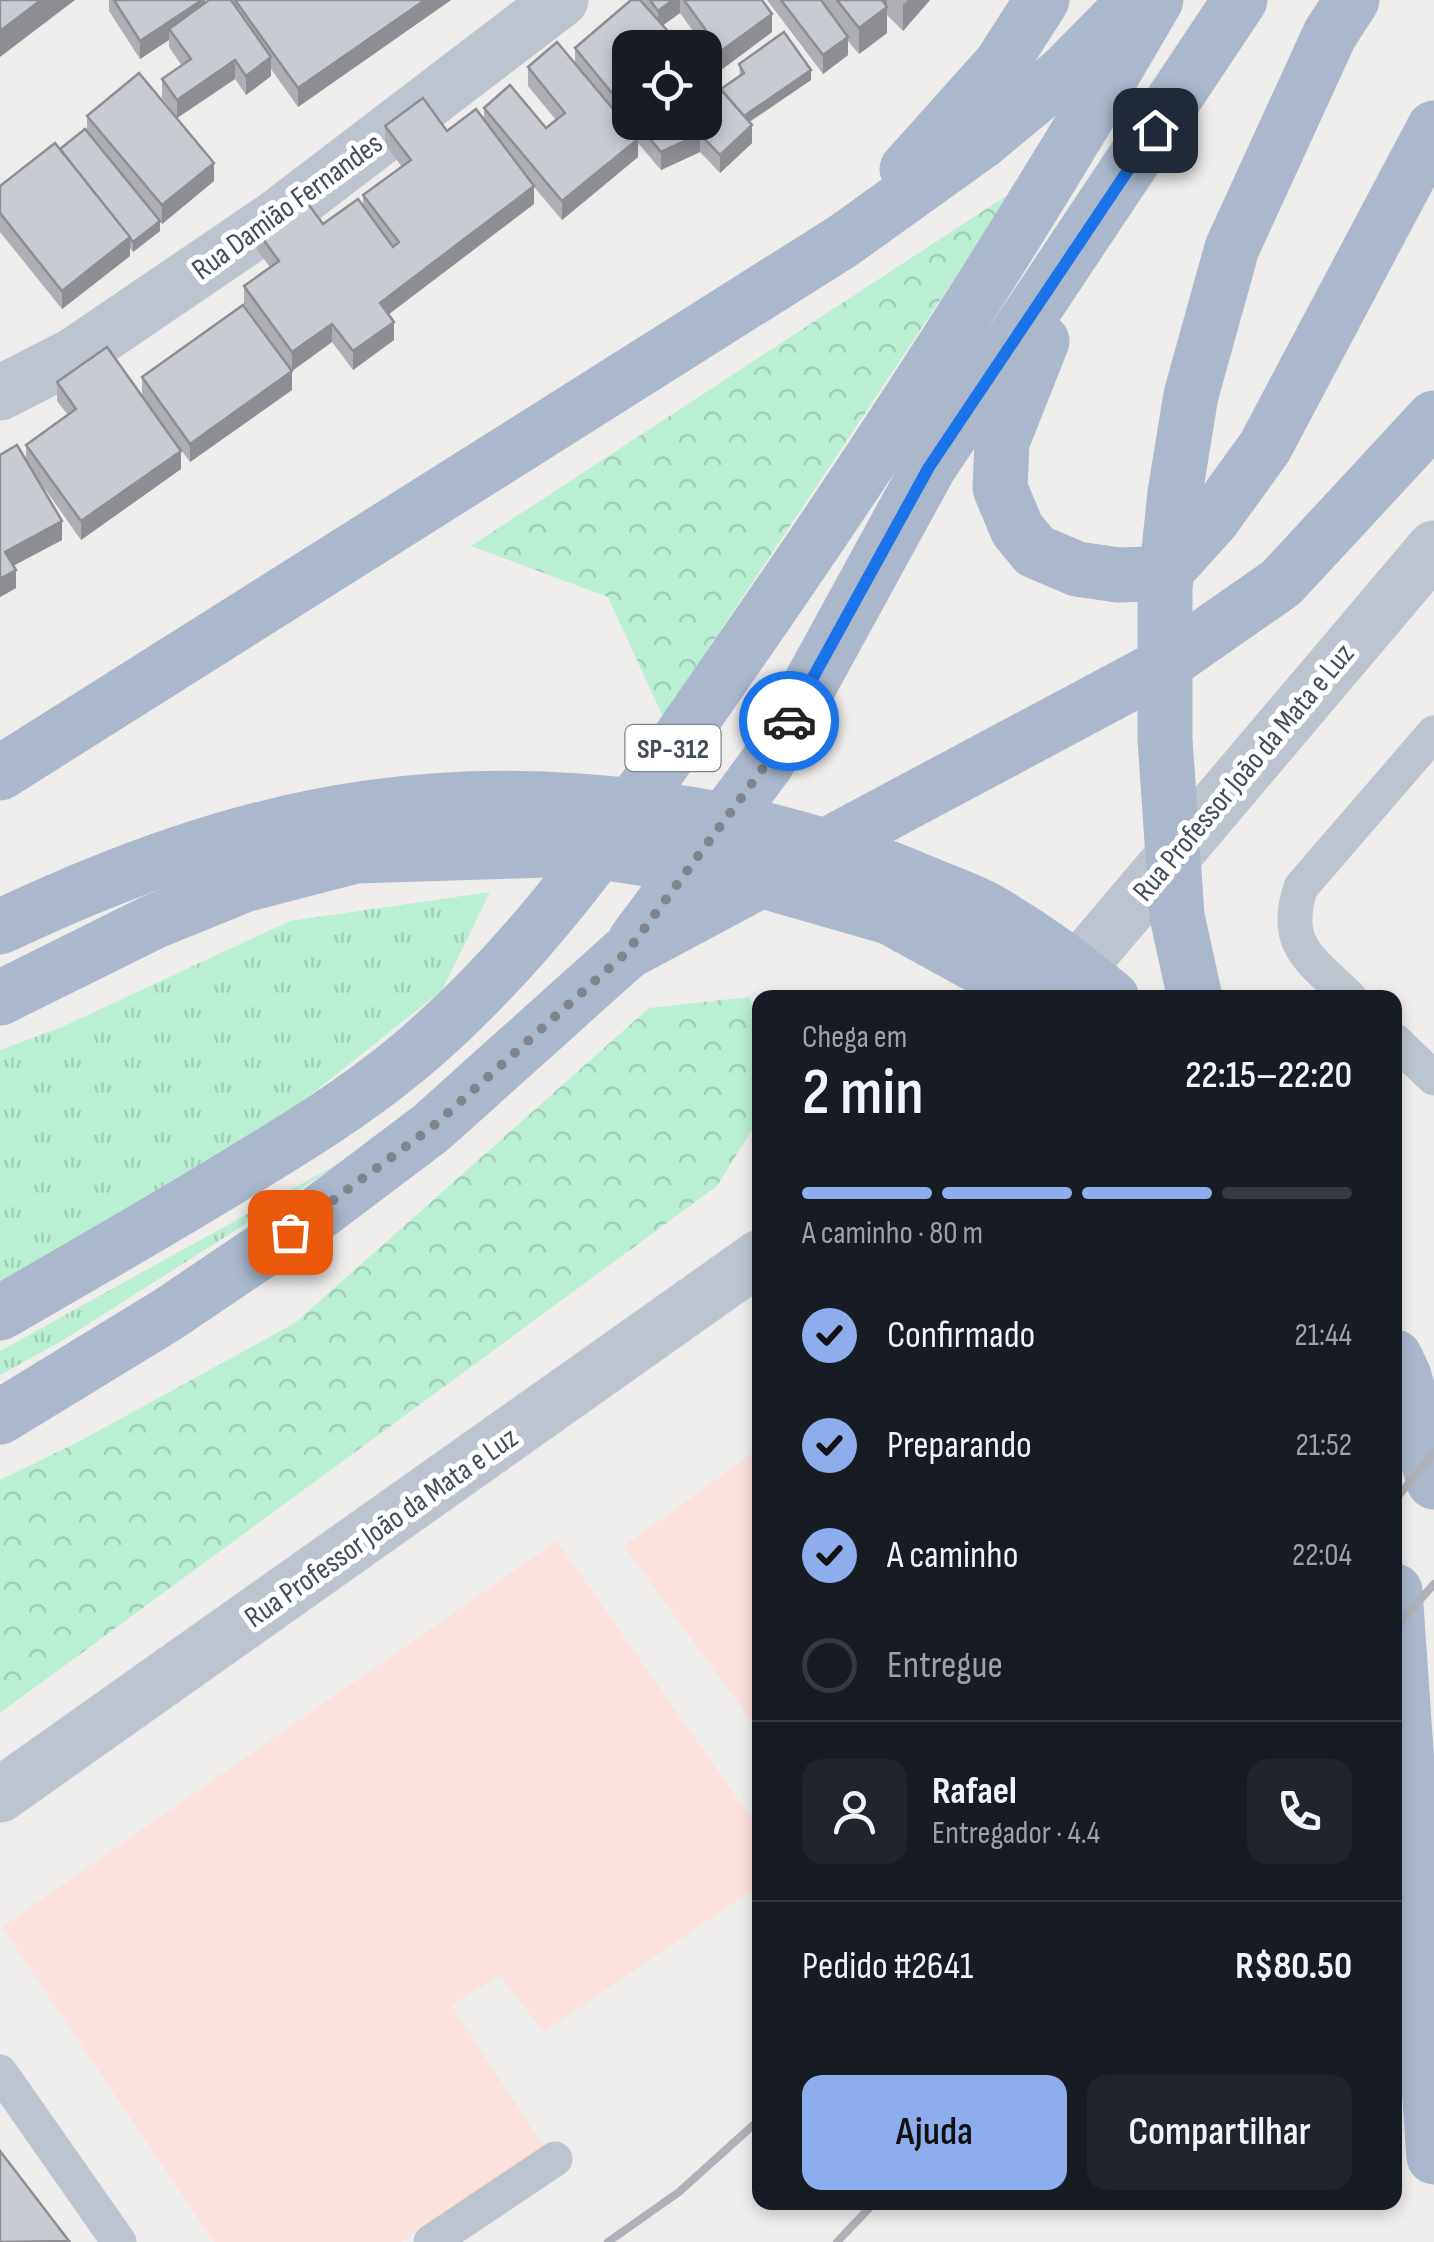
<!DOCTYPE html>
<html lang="pt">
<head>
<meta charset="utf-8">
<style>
	:root { --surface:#171b24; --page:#20242c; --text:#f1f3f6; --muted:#9ea1a6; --line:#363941; --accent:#8eadec }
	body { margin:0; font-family:"Sofia Sans Condensed",sans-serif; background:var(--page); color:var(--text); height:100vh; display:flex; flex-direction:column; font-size:38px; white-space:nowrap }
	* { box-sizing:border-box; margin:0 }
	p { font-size:32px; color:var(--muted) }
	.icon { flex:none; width:55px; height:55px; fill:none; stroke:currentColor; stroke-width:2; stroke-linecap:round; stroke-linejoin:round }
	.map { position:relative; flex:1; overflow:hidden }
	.side { position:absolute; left:752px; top:990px; width:650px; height:1220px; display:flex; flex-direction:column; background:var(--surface); border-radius:20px; box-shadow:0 5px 15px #0003 }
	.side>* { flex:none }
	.controls { position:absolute; left:612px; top:30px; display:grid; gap:20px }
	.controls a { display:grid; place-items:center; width:110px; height:110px; border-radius:20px; background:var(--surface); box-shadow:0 5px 15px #0003; font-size:50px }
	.pin { position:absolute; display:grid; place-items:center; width:85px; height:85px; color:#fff; margin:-42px; border-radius:20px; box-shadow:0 5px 15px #0006 }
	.courier { position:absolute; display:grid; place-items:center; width:100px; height:100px; margin:-50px; border:8px solid #1a73e8; border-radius:50%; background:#fff; color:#222; box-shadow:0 2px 12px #0007 }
	.headline em { font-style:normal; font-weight:600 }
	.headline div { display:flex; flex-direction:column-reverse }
	.headline { display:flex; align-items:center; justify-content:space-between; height:170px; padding:0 50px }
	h1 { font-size:65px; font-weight:600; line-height:75px }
	.bar { display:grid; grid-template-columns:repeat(4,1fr); gap:15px 10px; align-content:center; height:120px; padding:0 50px }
	.bar i { height:12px; border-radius:8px; background:var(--line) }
	.bar .selected { background:var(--accent) }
	.bar p { grid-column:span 4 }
	.line { display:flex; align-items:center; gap:25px; padding:0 50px; border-top:2px solid var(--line) }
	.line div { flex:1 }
	.round { display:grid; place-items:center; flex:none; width:105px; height:105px; border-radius:20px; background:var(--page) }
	ol { padding:0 50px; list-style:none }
	li { display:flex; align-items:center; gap:30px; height:110px }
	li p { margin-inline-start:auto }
	li .icon { padding:10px; border-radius:50%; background:var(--accent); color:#111; stroke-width:4 }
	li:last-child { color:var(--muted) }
	li i { width:55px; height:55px; border:5px solid var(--line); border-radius:50% }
	.action { display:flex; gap:20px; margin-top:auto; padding:20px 50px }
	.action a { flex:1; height:115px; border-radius:20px; background:var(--accent); color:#111; font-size:40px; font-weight:600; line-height:115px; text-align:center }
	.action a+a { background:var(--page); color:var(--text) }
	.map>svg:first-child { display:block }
</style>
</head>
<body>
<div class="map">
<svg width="1434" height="2242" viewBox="0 0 1434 2242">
	<defs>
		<pattern id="grass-tufts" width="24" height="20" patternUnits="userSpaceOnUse" patternTransform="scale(2.5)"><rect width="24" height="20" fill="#b9efd3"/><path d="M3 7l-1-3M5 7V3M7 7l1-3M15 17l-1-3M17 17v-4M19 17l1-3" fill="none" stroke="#a0cfb7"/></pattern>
		<pattern id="park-crowns" width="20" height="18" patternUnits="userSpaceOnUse" patternTransform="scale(2.5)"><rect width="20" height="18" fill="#b9efd3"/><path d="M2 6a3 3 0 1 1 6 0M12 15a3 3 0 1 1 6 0" fill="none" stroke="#a0cfb7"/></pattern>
	</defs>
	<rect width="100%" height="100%" fill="#efecec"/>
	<!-- medical -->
	<g fill="#fbe1db">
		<polygon points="760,1448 760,1733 624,1546"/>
		<polygon points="557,1541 760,1831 760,1885 544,2032 500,1976 451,2005 545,2148 401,2242 214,2242 2,1927"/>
	</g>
	<!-- grass -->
	<g fill="url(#grass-tufts)">
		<polygon points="490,892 442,990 249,1144 0,1285 0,1050 62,1027 290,921"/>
		<polygon points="352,1156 60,1342 0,1375 0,1351"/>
	</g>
	<!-- park -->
	<g fill="url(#park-crowns)">
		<polygon points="1012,192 663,717 608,597 471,546"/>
		<polygon points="749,997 760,1021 760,1117 717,1186 0,1713 0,1480 80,1441 295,1323 649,1008"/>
	</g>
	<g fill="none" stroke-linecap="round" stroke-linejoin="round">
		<!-- lane -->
		<g stroke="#bcc5cf" stroke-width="35">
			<path d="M1350,998C1312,960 1281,946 1301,887L1434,733"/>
			<polyline points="1395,1041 1434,1078"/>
			<polyline points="0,2072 119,2242"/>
			<polyline points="431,2242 555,2159"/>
		</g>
		<!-- street -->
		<g stroke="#bcc5cf" stroke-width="55">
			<polyline points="0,393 74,355 274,219 561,0"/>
			<polyline points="1053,998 1434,548"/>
			<polyline points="0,1795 760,1257"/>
		</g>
		<!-- primary -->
		<g stroke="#abb8cc" stroke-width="55">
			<polyline points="907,169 1001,64 1042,0"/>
			<polyline points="1042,341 1002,442 1000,488 1017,529 1035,551 1077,569 1118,575 1151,574 1176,560 1213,519 1265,447 1434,128"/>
			<polyline points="0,773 843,241 981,142 1064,73 1130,6"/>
			<path d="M0,927C116,872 239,826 367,808C550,782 756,810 925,883C946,892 968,899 988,910C1031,935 1073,965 1112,998"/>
			<polyline points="635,941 767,763 929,467 1240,0"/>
			<polyline points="0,998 153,922 244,885 356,856 580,849 728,871 889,917 1013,985 1029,998"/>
			<polyline points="1195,998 1177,916 1165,739 1165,588 1175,493 1191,395 1232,248 1330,34 1352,0"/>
			<path d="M0,1313C78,1268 155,1224 232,1177C293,1140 354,1103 409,1057C543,945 638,798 737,656C885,443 1026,225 1156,0"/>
			<polyline points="1395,1357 1404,1376 1434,1482"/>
			<polyline points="0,1417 167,1315 321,1211 431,1128 627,952 1159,668 1281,583 1434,418"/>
			<polyline points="1395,1591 1434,2157"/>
		</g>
		<!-- rail -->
		<g stroke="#aeb1b7" stroke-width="8">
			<polyline points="1395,1500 1434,1453"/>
			<polyline points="1395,1628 1434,1584"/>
			<polyline points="608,2242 679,2192 760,2119"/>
			<polyline points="837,2242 875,2202"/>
		</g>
	</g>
	<!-- wall -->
	<g fill="#adafb5">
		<polygon points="109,0 205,0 205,3 209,0 451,0 298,107 271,69 271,76 246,95 235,79 177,118 162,98 162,79 182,66 169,47 169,40 140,59 109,11"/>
		<polygon points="631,0 762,0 772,32 721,70 680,13 630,48 630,122 705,122 721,90 740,76 739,64 811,80 750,122 752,143 720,173 700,152 661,170 638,143 638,157 562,220 534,187 534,204 388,314 394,340 353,370 332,342 292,371 244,304 244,286 270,267 257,250 257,231 323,224 363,206 363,195 402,167 385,144 385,126 447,131 484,120 484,108 546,128 556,120 528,86 528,67 575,63 575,48"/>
		<polygon points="767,0 930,0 903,31 887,15 887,33 859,54 848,41 848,55 823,74"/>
		<polygon points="87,116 214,181 162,224 142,200 160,231 133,252 130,248 130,256 62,309 0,232 0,186 87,132"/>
		<polygon points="142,377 292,390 190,462 142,396"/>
		<polygon points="57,382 181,469 81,540 35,475 62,540 13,566 16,588 0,597 26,460 26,445 68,415 57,401"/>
	</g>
	<!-- shaded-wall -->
	<g fill="#8d8e93">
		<polygon points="41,0 75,0 0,57 0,31"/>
		<polygon points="202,0 205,0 205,16 169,29 169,40 140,59 140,41"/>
		<polygon points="425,0 451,0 298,107 298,88"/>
		<polygon points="673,0 680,0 680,13 658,29 658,11"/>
		<polygon points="879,0 887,0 887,33 859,54 859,28"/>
		<polygon points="908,0 930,0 903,31 903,5"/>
		<polygon points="772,14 772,32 721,70 721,51"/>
		<polygon points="848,37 848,55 823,74 823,55"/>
		<polygon points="271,57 271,76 246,95 246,76"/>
		<polygon points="235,60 235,79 177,118 177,100"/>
		<polygon points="811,70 811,80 741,127 741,118"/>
		<polygon points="752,125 752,143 720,173 720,155"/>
		<polygon points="700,134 700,152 661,170 661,152"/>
		<polygon points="638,139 638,157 562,220 562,201"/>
		<polygon points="214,163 214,181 162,224 162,205"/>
		<polygon points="534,186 534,204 380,321 380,303"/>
		<polygon points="160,221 160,231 133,252 133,242"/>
		<polygon points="130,237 130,256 62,309 62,291"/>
		<polygon points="394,322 394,340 353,370 353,351"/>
		<polygon points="332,324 332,342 292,371 292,352"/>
		<polygon points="292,371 292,390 190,462 190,444"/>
		<polygon points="181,451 181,469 81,540 81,521"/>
		<polygon points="62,521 62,540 5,570 5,552"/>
		<polygon points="16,570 16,588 0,597 0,579"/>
	</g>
	<!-- building -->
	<g fill="#c9cbd2" stroke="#8d8e93" stroke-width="2.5">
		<polygon points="0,0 41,0 0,31"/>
		<polygon points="114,0 202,0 140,41"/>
		<polygon points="209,0 231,0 271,57 246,76 235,60 177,100 162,79 191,59 169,29"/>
		<polygon points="235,0 425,0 298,88"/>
		<polygon points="631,0 640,0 683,48 630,48 630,115 575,48"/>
		<polygon points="650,0 673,0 658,11"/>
		<polygon points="684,0 762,0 772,14 721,51"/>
		<polygon points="781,0 821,0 848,37 823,55"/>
		<polygon points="837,0 882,0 887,7 859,28"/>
		<polygon points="784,32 811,70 744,116 721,89 744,73 739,64"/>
		<polygon points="557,42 638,139 562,201 484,108 510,85 546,128 565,113 528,67"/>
		<polygon points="705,72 752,125 720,155 700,134 661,152 636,122 705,122"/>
		<polygon points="139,73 214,163 162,205 87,116"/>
		<polygon points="423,98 447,131 476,109 534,186 380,303 394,322 353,351 332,324 292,352 244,286 279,261 257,231 303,197 323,224 358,199 393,247 399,242 363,195 411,160 385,126"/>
		<polygon points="85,129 160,221 133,242 60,149"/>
		<polygon points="55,143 130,237 62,291 0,213 0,186"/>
		<polygon points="243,305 292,371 190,444 142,377"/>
		<polygon points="107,347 181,451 81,521 26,445 76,409 57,382"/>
		<polygon points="17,445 62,521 5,552 16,570 0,579 0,455"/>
		<polygon points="0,2151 69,2241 0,2242"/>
	</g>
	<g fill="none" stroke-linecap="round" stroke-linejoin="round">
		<!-- done -->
		<polyline stroke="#80858d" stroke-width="10" stroke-dasharray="0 18" points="290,1232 431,1128 627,952 767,763 789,721"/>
		<!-- route -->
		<polyline stroke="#1a73e8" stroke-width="12" points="789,721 929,467 1155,130"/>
	</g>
	<g text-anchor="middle" stroke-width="10" stroke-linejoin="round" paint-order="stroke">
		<!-- shield labels -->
		<rect fill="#fff" stroke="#7c828c" stroke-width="2.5" x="625.5" y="725" width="95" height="46" rx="8"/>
		<g font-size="28" font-weight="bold" fill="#444d5a">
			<text x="673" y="758">SP-312</text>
		</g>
		<!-- street labels -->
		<g font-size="30" fill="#444d5a" stroke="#fff">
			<text transform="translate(287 206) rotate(-36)" y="10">Rua Damião Fernandes</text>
			<text transform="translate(1243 772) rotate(-50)" y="10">Rua Professor João da Mata e Luz</text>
			<text transform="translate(381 1527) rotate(-35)" y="10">Rua Professor João da Mata e Luz</text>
		</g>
	</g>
</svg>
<div class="controls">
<a><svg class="icon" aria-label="locate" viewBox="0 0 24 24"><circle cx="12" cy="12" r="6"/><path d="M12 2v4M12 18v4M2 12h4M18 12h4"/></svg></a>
</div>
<div class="pin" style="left:290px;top:1232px;background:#ea580c"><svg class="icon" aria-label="bag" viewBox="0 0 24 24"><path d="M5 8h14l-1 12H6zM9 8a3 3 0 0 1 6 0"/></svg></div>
<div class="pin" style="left:1155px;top:130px;background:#1f2937"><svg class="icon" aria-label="home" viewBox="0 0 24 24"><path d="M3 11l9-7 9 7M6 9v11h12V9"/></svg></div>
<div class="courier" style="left:789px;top:721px"><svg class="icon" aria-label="car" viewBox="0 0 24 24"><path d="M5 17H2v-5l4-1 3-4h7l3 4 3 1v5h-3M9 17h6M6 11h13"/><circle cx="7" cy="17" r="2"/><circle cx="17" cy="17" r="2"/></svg></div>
<section class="side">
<div class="headline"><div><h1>2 min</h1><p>Chega em</p></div><em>22:15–22:20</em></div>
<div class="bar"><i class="selected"></i><i class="selected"></i><i class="selected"></i><i></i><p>A caminho · 80 m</p></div>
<ol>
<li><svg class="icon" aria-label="check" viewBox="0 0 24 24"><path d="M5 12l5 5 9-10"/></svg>Confirmado<p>21:44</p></li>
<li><svg class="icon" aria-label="check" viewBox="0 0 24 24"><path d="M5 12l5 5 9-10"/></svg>Preparando<p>21:52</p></li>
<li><svg class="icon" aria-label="check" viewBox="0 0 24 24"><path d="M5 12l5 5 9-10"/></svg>A caminho<p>22:04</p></li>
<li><i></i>Entregue</li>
</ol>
<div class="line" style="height:180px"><a class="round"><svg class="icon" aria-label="person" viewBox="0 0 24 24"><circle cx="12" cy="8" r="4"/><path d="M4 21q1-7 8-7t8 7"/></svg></a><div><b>Rafael</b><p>Entregador · 4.4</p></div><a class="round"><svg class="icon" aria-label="phone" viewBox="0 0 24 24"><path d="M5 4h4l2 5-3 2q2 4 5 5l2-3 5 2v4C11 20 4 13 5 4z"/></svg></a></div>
<div class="line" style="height:130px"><div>Pedido #2641</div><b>R$80.50</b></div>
<div class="action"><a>Ajuda</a><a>Compartilhar</a></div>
</section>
</div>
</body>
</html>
